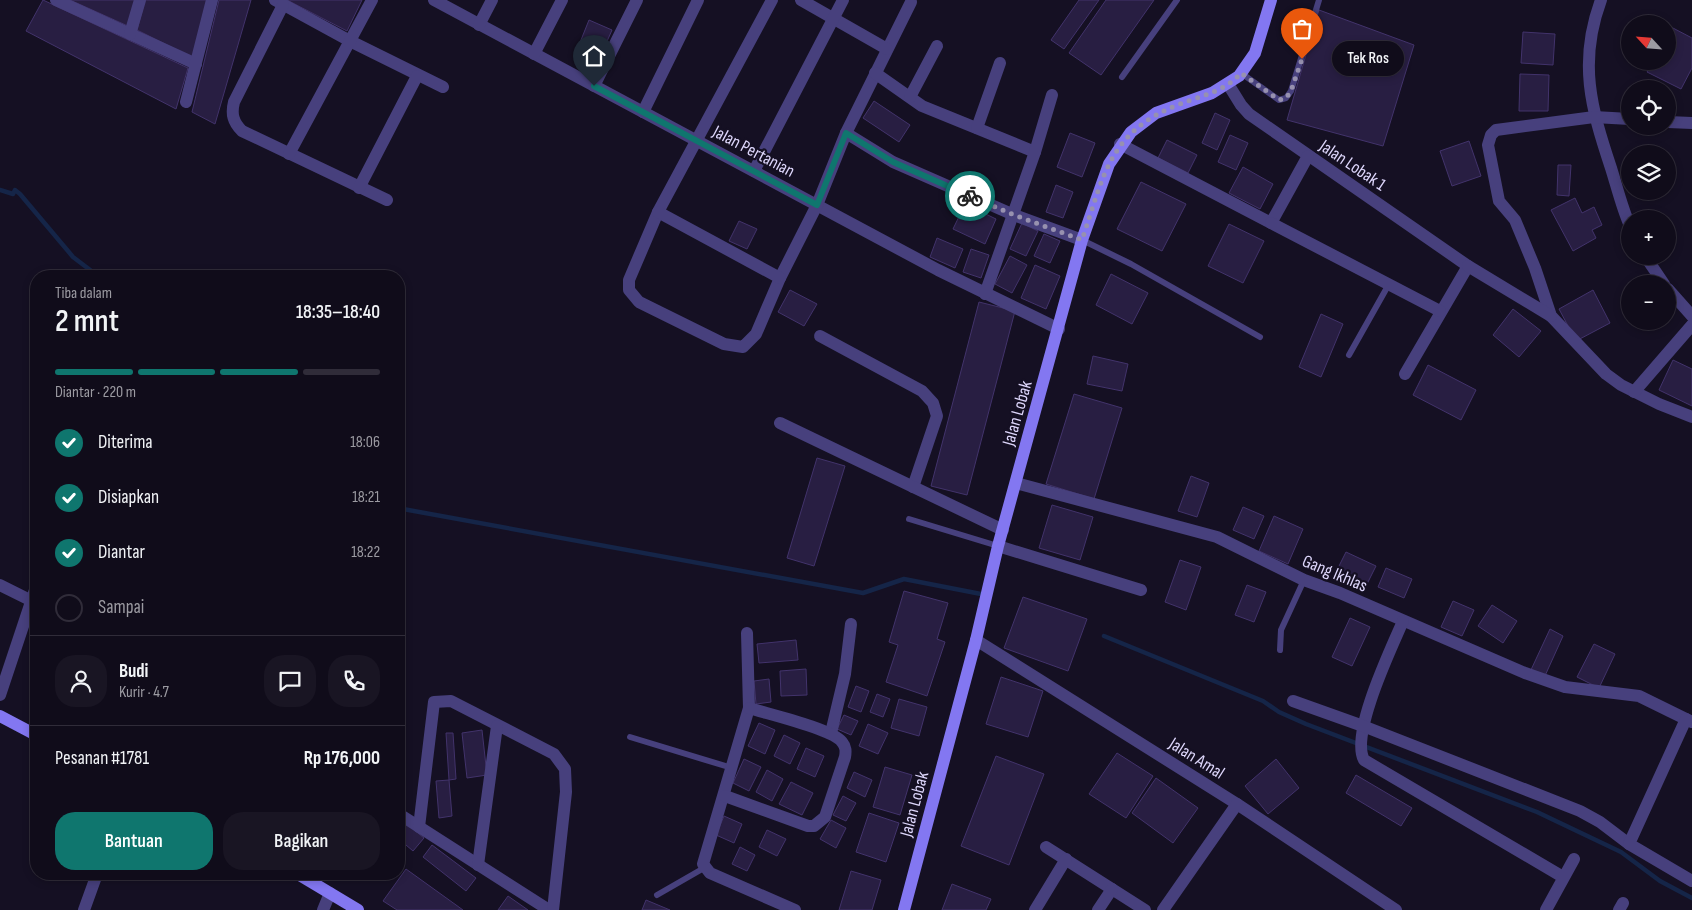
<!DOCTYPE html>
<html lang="id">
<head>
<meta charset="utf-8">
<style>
	:root { --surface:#100c1a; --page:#191523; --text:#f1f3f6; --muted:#9c9ba2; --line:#302c39; --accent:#0f766e }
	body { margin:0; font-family:"Sofia Sans Condensed",sans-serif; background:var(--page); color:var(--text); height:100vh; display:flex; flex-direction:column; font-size:19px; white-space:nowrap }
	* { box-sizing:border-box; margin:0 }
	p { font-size:16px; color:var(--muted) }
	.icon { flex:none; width:28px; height:28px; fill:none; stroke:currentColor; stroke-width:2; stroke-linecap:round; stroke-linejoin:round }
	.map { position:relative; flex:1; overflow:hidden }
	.drawer { position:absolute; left:30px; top:270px; width:375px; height:610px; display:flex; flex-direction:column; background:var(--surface); border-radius:20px; box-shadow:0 2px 8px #0003,0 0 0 1px var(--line) }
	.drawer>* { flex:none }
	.needle { width:32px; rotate:296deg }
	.buttons { position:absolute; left:1621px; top:15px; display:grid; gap:10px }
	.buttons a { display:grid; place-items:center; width:55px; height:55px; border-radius:50%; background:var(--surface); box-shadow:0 2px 8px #0003,0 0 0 1px var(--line); font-size:25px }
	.pin { position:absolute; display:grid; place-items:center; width:42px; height:42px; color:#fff; margin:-51px -21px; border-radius:50% 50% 50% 0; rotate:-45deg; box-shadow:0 0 5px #0007 }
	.pin .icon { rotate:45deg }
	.courier { position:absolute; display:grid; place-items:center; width:50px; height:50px; margin:-25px; border:4px solid #0f766e; border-radius:50%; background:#fff; color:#222; box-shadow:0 1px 6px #0007 }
	.bubble { position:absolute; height:35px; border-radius:18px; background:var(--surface); box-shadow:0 2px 8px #0003,0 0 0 1px var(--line); font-size:16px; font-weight:600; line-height:35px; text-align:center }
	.overview em { font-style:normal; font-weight:600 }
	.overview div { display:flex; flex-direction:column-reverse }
	.overview { display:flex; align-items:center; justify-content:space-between; height:85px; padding:0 25px }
	h1 { font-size:32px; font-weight:600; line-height:38px }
	.bar { display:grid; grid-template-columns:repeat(4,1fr); gap:8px 5px; align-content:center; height:60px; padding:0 25px }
	.bar i { height:6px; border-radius:4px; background:var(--line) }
	.bar .on { background:var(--accent) }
	.bar p { grid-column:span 4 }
	.line { display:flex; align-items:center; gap:12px; padding:0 25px; border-top:1px solid var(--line) }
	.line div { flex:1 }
	.round { display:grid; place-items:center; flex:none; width:52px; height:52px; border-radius:20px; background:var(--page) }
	ol { padding:0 25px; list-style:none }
	li { display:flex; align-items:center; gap:15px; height:55px }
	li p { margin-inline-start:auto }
	li .icon { padding:5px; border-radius:50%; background:var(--accent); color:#fff; stroke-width:4 }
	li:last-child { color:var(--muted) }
	li i { width:28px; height:28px; border:2px solid var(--line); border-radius:50% }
	.cta { display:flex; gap:10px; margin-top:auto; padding:10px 25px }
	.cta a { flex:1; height:58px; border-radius:20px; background:var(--accent); color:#fff; font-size:20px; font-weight:600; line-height:58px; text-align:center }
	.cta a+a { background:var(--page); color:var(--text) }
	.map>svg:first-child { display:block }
</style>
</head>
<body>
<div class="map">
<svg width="1692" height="910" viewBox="0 0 1692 910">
	<rect width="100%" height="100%" fill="#151023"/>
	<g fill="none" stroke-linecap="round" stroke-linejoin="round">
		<!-- stream -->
		<g stroke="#152548" stroke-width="4.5">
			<polyline points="0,190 13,194 15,190 20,194 73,257 98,276"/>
			<polyline points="399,506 403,509 863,593 904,579 981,594"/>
			<polyline points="1104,636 1263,701 1279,712 1306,724 1537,812 1621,852 1660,881 1692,898"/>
		</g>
	</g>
	<!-- building -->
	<g fill="#281e42" stroke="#42336b">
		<polygon points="43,0 188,68 176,109 26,31"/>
		<polygon points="70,0 135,0 128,26"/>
		<polygon points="145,0 207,0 193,58 137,30"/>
		<polygon points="219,0 251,0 215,124 192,112"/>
		<polygon points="287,0 362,0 347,31"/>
		<polygon points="1079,0 1099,0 1064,49 1051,40"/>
		<polygon points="1106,0 1154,0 1101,75 1069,53"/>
		<polygon points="1319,10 1414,45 1383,146 1287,120"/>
		<polygon points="589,20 612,30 597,64 575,55"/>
		<polygon points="1671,27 1692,38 1692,68 1681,89 1647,72 1651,66 1643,62 1668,61 1668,33"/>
		<polygon points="1523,32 1555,34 1553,65 1521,63"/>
		<polygon points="1520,74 1549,75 1548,111 1519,111"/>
		<polygon points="874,101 910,125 899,142 863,118"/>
		<polygon points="1215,113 1230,120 1217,150 1202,143"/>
		<polygon points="1070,133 1095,143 1082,177 1057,167"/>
		<polygon points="1230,135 1248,143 1236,170 1218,162"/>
		<polygon points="1167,140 1197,155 1188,173 1158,158"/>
		<polygon points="1469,141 1481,176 1452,186 1440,151"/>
		<polygon points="1558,165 1571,165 1569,196 1557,195"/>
		<polygon points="1243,167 1273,184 1260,209 1229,193"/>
		<polygon points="1141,182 1186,204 1162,251 1117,229"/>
		<polygon points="1056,185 1073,192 1063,218 1046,212"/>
		<polygon points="1575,198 1582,213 1594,207 1602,225 1592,230 1596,238 1573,251 1551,210"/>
		<polygon points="965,204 996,219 985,244 953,229"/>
		<polygon points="739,221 757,229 747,249 729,241"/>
		<polygon points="1022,223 1038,231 1026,256 1010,249"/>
		<polygon points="1229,224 1264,241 1243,283 1208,266"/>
		<polygon points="1044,234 1060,241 1050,263 1034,256"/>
		<polygon points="937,238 963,249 955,268 930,257"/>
		<polygon points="971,249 989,255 981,278 963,272"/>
		<polygon points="1010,256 1027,265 1012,293 995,284"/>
		<polygon points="1035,265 1060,276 1046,309 1021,298"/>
		<polygon points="1111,274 1148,293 1132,324 1096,305"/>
		<polygon points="790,290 817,304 804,326 778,312"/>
		<polygon points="1593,290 1610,323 1576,341 1559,309"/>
		<polygon points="979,302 1015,311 967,495 931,486"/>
		<polygon points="1513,309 1541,331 1519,357 1493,335"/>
		<polygon points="1321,314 1343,324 1321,377 1299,367"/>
		<polygon points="1093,356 1128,364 1122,391 1087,384"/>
		<polygon points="1673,360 1692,369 1692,406 1659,390"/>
		<polygon points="1428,365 1476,390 1461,420 1413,395"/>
		<polygon points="1074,394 1122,408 1094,499 1046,484"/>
		<polygon points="817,458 845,466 814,566 787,558"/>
		<polygon points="1191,476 1209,483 1197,517 1178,511"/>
		<polygon points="1052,505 1093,517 1080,560 1039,548"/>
		<polygon points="1243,507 1264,516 1254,539 1233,530"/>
		<polygon points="1274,516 1303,529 1288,564 1259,551"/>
		<polygon points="1346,552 1376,566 1366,586 1336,572"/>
		<polygon points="1180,560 1201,567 1186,610 1165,602"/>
		<polygon points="1386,568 1412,579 1404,598 1378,587"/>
		<polygon points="1247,585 1266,592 1254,622 1235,615"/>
		<polygon points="904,591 948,603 937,639 945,642 927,696 886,682 898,645 889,642"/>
		<polygon points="1023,597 1087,619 1068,671 1004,648"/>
		<polygon points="1453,601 1474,610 1462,636 1441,627"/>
		<polygon points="1492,605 1517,621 1503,643 1478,626"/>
		<polygon points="1350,618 1370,627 1352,666 1332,657"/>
		<polygon points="1550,629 1563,636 1544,678 1530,672"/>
		<polygon points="796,640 798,660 759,663 757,644"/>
		<polygon points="1594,644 1615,654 1599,688 1577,677"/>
		<polygon points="806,669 807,695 781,696 780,671"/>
		<polygon points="1001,677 1043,691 1028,737 986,724"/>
		<polygon points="769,679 771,702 756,704 754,681"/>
		<polygon points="856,686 869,691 861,712 848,707"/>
		<polygon points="877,694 890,699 883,717 870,712"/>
		<polygon points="899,699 927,707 919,736 891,728"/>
		<polygon points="844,715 858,721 851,735 837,729"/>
		<polygon points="759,723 775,730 765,754 748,746"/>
		<polygon points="868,724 888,733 878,754 859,746"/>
		<polygon points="482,730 487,775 467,778 462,733"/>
		<polygon points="446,733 453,733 456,779 449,780"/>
		<polygon points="784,735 800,743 790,764 774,756"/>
		<polygon points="806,748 824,756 815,777 797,769"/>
		<polygon points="1117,753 1153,776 1126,818 1089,794"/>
		<polygon points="996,756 1044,774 1009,865 961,846"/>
		<polygon points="744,759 761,767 749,791 733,783"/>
		<polygon points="1276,759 1299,788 1268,814 1245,786"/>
		<polygon points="885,767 912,775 900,815 873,807"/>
		<polygon points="767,770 783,779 772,801 756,792"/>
		<polygon points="854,772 872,780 865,797 847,788"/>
		<polygon points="1356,775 1412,808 1401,826 1346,793"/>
		<polygon points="1156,778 1198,808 1173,843 1132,813"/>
		<polygon points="449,780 452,816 439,818 436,781"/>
		<polygon points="791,782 813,793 802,815 779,804"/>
		<polygon points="843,796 856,803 846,821 833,815"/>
		<polygon points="869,813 899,823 886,862 856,852"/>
		<polygon points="724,816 742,824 734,843 716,835"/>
		<polygon points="831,820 846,828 836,848 820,839"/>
		<polygon points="407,824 424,838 413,851 399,839 399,833"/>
		<polygon points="767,830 786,839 777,856 759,847"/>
		<polygon points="432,845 476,878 466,891 423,857"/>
		<polygon points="740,847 755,855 747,871 732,864"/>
		<polygon points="406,869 463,910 397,910 383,901"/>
		<polygon points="851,871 881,880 872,910 839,910"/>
		<polygon points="952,884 991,899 986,910 942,910"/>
		<polygon points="508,896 528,910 498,910"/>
		<polygon points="646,900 670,910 642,910"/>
	</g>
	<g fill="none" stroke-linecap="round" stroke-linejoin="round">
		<!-- service -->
		<g stroke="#47407d" stroke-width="6">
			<polyline points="1241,73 1279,100 1286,98 1291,91 1319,0"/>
			<polyline points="1122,77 1177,0"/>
			<polyline points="1082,240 1131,264 1260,337"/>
			<polyline points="1349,355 1389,284"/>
			<polyline points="909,519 998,546"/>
			<polyline points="1280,650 1281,630 1304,580"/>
			<polyline points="630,737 732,768"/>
			<polyline points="657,895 704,868"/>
		</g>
		<!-- minor -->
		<g stroke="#47407d" stroke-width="12">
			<polyline points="56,0 196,64"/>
			<polyline points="275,0 350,41 443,87"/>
			<polyline points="434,0 938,270 1059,329"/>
			<polyline points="772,0 658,212 629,280 629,290 639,302 724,344 743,347 756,334 780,278 817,205 846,133 911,2"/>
			<polyline points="801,0 887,49"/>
			<path d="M1601,0C1578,62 1591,108 1611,168C1617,187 1622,208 1630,226"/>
			<path d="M283,5L234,102C231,114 233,122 242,131L387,200"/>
			<polyline points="479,25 492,0"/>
			<polyline points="130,34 140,0"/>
			<polyline points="534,54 562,0"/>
			<polyline points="875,73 922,106 1035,152"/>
			<polyline points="1228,84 1241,105 1249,114 1468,266 1405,374"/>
			<polyline points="594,86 637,0"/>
			<polyline points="910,97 937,46"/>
			<polyline points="186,102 212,0"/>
			<polyline points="643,112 698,0"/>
			<polyline points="1630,119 1594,117 1496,130 1491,135 1488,145 1499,201 1515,220 1535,268 1551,316 1606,374 1621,385 1659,404 1692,417"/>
			<polyline points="1668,122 1692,123"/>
			<polyline points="977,128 1000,63"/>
			<polyline points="846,133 893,162 1014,215 1082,240"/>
			<polyline points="1120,144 1271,223 1308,156"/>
			<polyline points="289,154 372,0"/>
			<polyline points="754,171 843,0"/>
			<polyline points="359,188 417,76"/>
			<polyline points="658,212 780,278"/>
			<polyline points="1271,223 1440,311"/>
			<polyline points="1645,256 1664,284"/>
			<polyline points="1468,266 1551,316"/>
			<polyline points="1668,289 1692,316"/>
			<polyline points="985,294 1035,152 1052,95"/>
			<polyline points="820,336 922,391 933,403 937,416 913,487"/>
			<polyline points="1634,392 1692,325"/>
			<polyline points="780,423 1003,530"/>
			<polyline points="1016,483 1217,537 1304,580 1340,593 1525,673 1565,687 1639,696 1692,722"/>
			<polyline points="998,546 1141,590"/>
			<polyline points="0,585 32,601"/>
			<path d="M1403,621C1391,649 1350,734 1364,760L1563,877"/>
			<polyline points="747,633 749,708 703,864 710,873 795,910"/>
			<polyline points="976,640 1237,804 1396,910"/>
			<polyline points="0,695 36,587"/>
			<polyline points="1293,701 1363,726 1580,811 1600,822 1629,844"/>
			<polyline points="1686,719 1629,844 1692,881"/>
			<polyline points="831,733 845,674 851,624"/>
			<path d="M725,796L808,826H814L825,817L845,757C846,751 846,747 842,742C833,729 768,714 749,708"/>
			<polyline points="399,814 549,910"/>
			<polyline points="419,827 434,702 451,701 554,754 565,769 566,792 553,910"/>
			<polyline points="1046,847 1145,910"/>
			<polyline points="478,865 497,726"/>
			<polyline points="84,910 97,874"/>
			<polyline points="323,910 330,893"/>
			<polyline points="1035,910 1066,859"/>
			<polyline points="1098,910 1112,889"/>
			<polyline points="1163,910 1237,804"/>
			<polyline points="1546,910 1574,859"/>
			<polyline points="1619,910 1623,903"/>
		</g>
		<!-- secondary -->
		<g stroke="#8377f1" stroke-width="12">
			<polyline points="0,716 36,735"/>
			<polyline points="298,874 358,910"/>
			<polyline points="904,910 976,640 998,546 1082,240 1109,164 1131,132 1156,113 1212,93 1239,76 1255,53 1271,0"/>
		</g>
	</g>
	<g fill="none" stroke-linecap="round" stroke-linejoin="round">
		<!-- done -->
		<path stroke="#9791af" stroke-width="5" stroke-dasharray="0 9" d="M970,196L1014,215L1082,240C1104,175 1109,131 1180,104C1201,96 1226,91 1241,73L1279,100L1286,98L1291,91L1302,59"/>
		<!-- route -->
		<polyline stroke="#0f766e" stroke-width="6" points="594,86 817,205 846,133 893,162 970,196"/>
	</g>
	<g text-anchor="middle" stroke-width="4.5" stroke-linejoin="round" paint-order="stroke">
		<!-- street labels -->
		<g font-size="18" fill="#ddd6fb" stroke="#151023">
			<text transform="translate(754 151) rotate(28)" y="6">Jalan Pertanian</text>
			<text transform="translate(1353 165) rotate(34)" y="6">Jalan Lobak 1</text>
			<text transform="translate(1017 413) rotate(-74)" y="6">Jalan Lobak</text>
			<text transform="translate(1335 573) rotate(23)" y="6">Gang Ikhlas</text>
			<text transform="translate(1197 758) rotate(32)" y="6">Jalan Amal</text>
			<text transform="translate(914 804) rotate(-75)" y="6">Jalan Lobak</text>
		</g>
	</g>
</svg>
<div class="buttons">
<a><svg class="needle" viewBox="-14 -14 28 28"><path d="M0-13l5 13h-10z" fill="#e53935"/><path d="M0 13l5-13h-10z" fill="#9c9ba2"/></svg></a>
<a><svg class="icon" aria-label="locate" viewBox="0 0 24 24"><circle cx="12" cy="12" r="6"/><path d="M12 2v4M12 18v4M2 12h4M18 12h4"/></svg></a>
<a><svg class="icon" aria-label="layers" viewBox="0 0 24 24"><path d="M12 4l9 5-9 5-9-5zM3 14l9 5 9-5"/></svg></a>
<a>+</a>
<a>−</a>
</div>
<div class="pin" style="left:1302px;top:59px;background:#ea580c"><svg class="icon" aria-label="bag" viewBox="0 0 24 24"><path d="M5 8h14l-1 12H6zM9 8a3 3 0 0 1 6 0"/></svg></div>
<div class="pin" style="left:594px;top:86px;background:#1f2937"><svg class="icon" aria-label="home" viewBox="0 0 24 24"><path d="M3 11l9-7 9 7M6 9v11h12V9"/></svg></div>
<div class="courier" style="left:970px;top:196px"><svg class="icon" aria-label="bike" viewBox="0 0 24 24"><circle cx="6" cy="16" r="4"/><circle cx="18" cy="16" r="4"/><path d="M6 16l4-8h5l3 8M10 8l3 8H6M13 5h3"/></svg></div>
<div class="bubble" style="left:1332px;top:41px;width:72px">Tek Ros</div>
<section class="drawer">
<div class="overview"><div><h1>2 mnt</h1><p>Tiba dalam</p></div><em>18:35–18:40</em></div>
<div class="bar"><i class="on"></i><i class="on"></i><i class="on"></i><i></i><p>Diantar · 220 m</p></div>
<ol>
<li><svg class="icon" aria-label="check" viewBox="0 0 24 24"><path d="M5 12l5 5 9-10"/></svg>Diterima<p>18:06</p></li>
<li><svg class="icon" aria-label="check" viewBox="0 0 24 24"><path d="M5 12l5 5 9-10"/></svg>Disiapkan<p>18:21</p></li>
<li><svg class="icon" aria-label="check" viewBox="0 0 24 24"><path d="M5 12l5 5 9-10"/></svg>Diantar<p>18:22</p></li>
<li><i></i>Sampai</li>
</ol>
<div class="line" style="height:90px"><a class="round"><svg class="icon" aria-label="person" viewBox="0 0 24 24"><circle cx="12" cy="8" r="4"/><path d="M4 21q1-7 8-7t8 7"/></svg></a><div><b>Budi</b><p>Kurir · 4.7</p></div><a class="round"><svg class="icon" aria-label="chat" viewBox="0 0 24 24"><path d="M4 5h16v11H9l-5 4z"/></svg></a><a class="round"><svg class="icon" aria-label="phone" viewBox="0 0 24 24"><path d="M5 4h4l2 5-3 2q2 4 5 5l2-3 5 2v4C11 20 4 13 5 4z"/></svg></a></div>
<div class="line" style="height:65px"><div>Pesanan #1781</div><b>Rp 176,000</b></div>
<div class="cta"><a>Bantuan</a><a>Bagikan</a></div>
</section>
</div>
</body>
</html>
